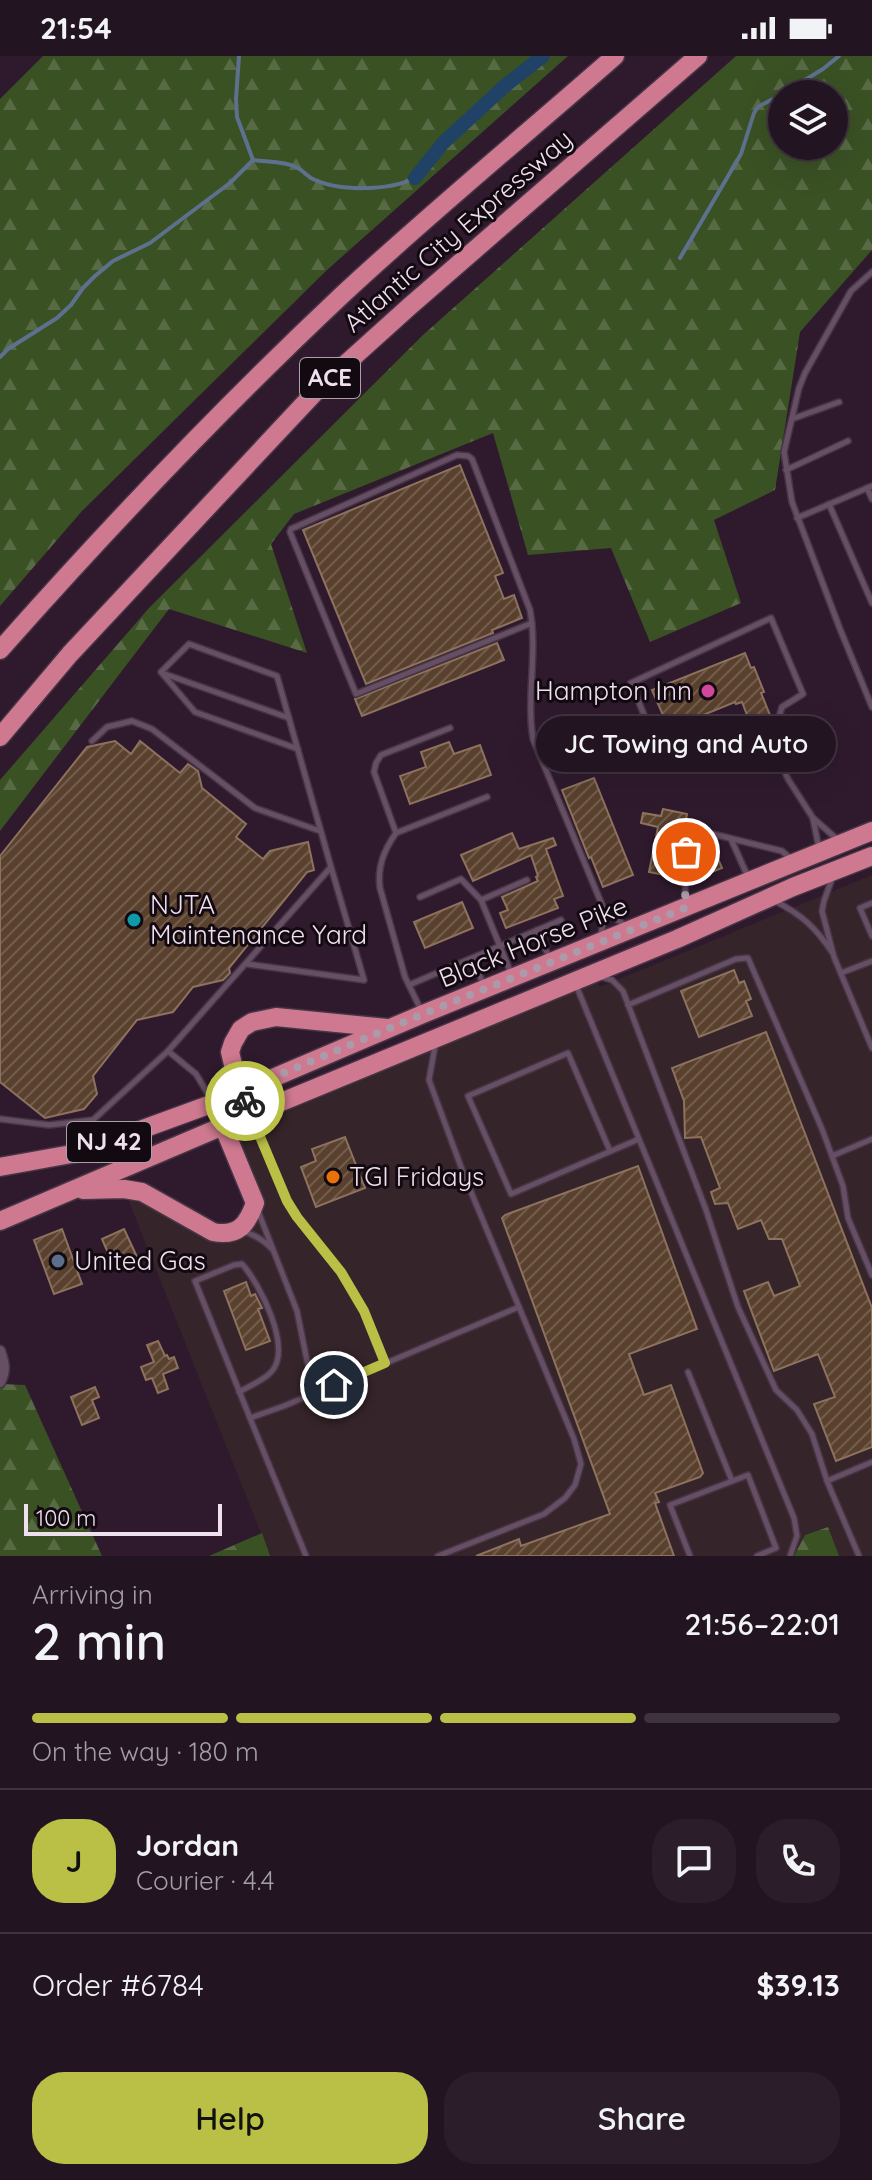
<!DOCTYPE html>
<html lang="en">
<head>
<meta charset="utf-8">
<style>
	:root { --surface:#231422; --page:#2b1d2a; --text:#f1f3f6; --muted:#a39ea5; --line:#403340; --accent:#bac045 }
	body { margin:0; font-family:Quicksand,sans-serif; background:var(--page); color:var(--text); height:100vh; display:flex; flex-direction:column; font-size:30px; white-space:nowrap }
	* { box-sizing:border-box; margin:0 }
	p { font-size:26px; color:var(--muted) }
	.icon { flex:none; width:44px; height:44px; fill:none; stroke:currentColor; stroke-width:2; stroke-linecap:round; stroke-linejoin:round }
	.map { position:relative; height:1500px; overflow:hidden }
	.details { display:flex; flex-direction:column; background:var(--surface); flex:1 }
	.details>* { flex:none }
	.buttons { position:absolute; left:768px; top:24px; display:grid; gap:16px }
	.buttons a { display:grid; place-items:center; width:80px; height:80px; border-radius:50%; background:var(--surface); box-shadow:0 8px 32px #0002,0 0 0 2px var(--line); font-size:40px }
	.scale { position:absolute; left:24px; bottom:20px; width:198px; box-sizing:border-box; padding-left:8px; border:4px solid #eee0ed; border-top:0; font-size:22px; line-height:28px; white-space:nowrap; color:#eee0ed; -webkit-text-stroke:6px #120911; paint-order:stroke }
	.pin { position:absolute; display:grid; place-items:center; width:68px; height:68px; color:#fff; margin:-34px; border:4px solid #fff; border-radius:50%; box-shadow:0 2px 8px #0007 }
	.courier { position:absolute; display:grid; place-items:center; width:80px; height:80px; margin:-40px; border:6px solid #bac045; border-radius:50%; background:#fff; color:#222; box-shadow:0 2px 10px #0007 }
	.bubble { position:absolute; height:56px; border-radius:28px; background:var(--surface); box-shadow:0 8px 32px #0002,0 0 0 2px var(--line); font-size:26px; font-weight:600; line-height:56px; text-align:center }
	.summary em { font-style:normal; font-weight:600 }
	.summary div { display:flex; flex-direction:column-reverse }
	.summary { display:flex; align-items:center; justify-content:space-between; height:136px; padding:0 32px }
	h1 { font-size:52px; font-weight:600; line-height:60px }
	.bar { display:grid; grid-template-columns:repeat(4,1fr); gap:12px 8px; align-content:center; height:96px; padding:0 32px }
	.bar i { height:10px; border-radius:6px; background:var(--line) }
	.bar .active { background:var(--accent) }
	.bar p { grid-column:span 4 }
	.line { display:flex; align-items:center; gap:20px; padding:0 32px; border-top:2px solid var(--line) }
	.line div { flex:1 }
	.round { display:grid; place-items:center; flex:none; width:84px; height:84px; border-radius:32px; background:var(--page) }
	.action { display:flex; gap:16px; margin-top:auto; padding:16px 32px }
	.action a { flex:1; height:92px; border-radius:32px; background:var(--accent); color:#111; font-size:32px; font-weight:600; line-height:92px; text-align:center }
	.action a+a { background:var(--page); color:var(--text) }
	.status { display:flex; justify-content:space-between; align-items:center; height:56px; padding:0 40px; background:var(--surface); direction:ltr }
	.status svg { height:22px; fill:currentColor }
	.map>svg:first-child { display:block }
</style>
</head>
<body>
<div class="status"><b>21:54</b><svg viewBox="0 0 49 12"><path d="M0 12V9h3v3zM5 12V6h3v6zM10 12V3h3v9zM15 12V0h3v12zM26 1h20v11H26zM47 4h2v5h-2z"/></svg></div>
<div class="map">
<svg width="872" height="1500" viewBox="0 0 872 1500">
	<defs>
		<pattern id="forest-firs" width="22" height="20" patternUnits="userSpaceOnUse" patternTransform="scale(2)"><rect width="22" height="20" fill="#3a5124"/><path d="M5 1l3.5 6h-7zM16 11l3.5 6h-7z" fill="#576a44"/></pattern>
		<pattern id="building-hatch" width="6" height="6" patternUnits="userSpaceOnUse" patternTransform="scale(2)"><rect width="6" height="6" fill="#5a412e"/><path d="M-1 1l2-2M0 6l6-6M5 7l2-2" fill="none" stroke="#725c4d"/></pattern>
	</defs>
	<rect width="100%" height="100%" fill="#2f1a2d"/>
	<!-- commercial -->
	<polygon fill="#36242b" points="872,819 872,1500 839,1500 827,1471 805,1479 794,1500 270,1500 124,1133 223,1178 255,1147 223,1070 590,918 600,931"/>
	<!-- forest -->
	<g fill="url(#forest-firs)" fill-rule="evenodd">
		<polygon points="43,0 568,0 327,214 82,455 0,550 0,43"/>
		<path d="M736,0H872V194L800,276L775,434L714,464L741,547L650,586L611,492L528,499L493,377L294,458L271,488L307,597L169,553L0,775V724L149,552L423,279ZM782,38H834V90H782Z"/>
		<polygon points="0,1323 2,1328 25,1329 102,1500 0,1500"/>
		<polygon points="828,1471 839,1500 794,1500 805,1479"/>
		<polygon points="262,1477 270,1500 209,1500"/>
	</g>
	<g fill="none" stroke-linecap="round" stroke-linejoin="round">
		<!-- stream -->
		<g stroke="#5d718e" stroke-width="4">
			<polyline points="239,0 236,43 237,61 253,104"/>
			<polyline points="782,38 823,13 839,0"/>
			<path d="M253,104C266,106 284,105 296,111C301,113 306,119 311,122C337,136 389,135 415,122"/>
			<polyline points="680,202 741,98 754,57 758,51 782,38"/>
			<polyline points="0,301 8,293 57,262 71,249 83,232 95,220 113,205 150,187 230,127 253,104"/>
		</g>
		<!-- canal -->
		<polyline stroke="#1f4266" stroke-width="14" points="415,122 443,87 506,29 543,0"/>
	</g>
	<!-- building -->
	<g fill="url(#building-hatch)" stroke="#8d725e" stroke-width="2">
		<polygon points="460,409 503,517 495,520 504,543 514,539 522,562 492,574 493,577 366,628 303,474"/>
		<polygon points="497,587 504,604 362,660 355,643"/>
		<polygon points="745,597 751,612 754,611 764,636 761,637 772,664 756,672 752,672 742,646 736,648 735,646 669,673 652,634"/>
		<polygon points="115,685 131,698 140,685 180,717 188,708 198,715 202,732 246,768 236,781 263,803 270,795 308,786 314,814 307,816 229,912 230,917 223,924 193,931 173,956 137,964 93,1020 97,1038 84,1053 45,1062 0,1026 0,800 87,691"/>
		<polygon points="449,686 454,698 480,689 491,719 410,748 400,720 426,711 421,696"/>
		<polygon points="594,722 633,819 603,831 591,801 589,802 562,734"/>
		<polygon points="663,753 687,758 675,821 649,816 658,771 641,767 643,757 661,760"/>
		<polygon points="512,777 519,793 553,782 556,789 546,793 563,840 554,843 558,852 506,872 500,857 508,854 502,841 538,825 536,821 538,820 531,799 473,825 461,799"/>
		<polygon points="710,784 722,812 705,819 694,793"/>
		<polygon points="462,846 473,872 425,892 414,866"/>
		<polygon points="734,914 739,927 744,925 751,943 746,945 752,960 699,981 681,935"/>
		<polygon points="766,976 872,1252 872,1391 836,1405 814,1348 835,1341 818,1298 774,1315 744,1235 768,1226 774,1240 800,1230 782,1183 769,1183 761,1164 738,1173 728,1147 715,1148 711,1136 720,1132 701,1081 685,1082 684,1045 672,1012"/>
		<polygon points="345,1081 365,1132 316,1151 301,1111 316,1105 312,1093"/>
		<polygon points="638,1110 697,1273 629,1298 644,1339 671,1329 703,1417 700,1421 655,1437 659,1446 655,1447 674,1500 476,1500 519,1483 521,1490 610,1458 502,1162 505,1159"/>
		<polygon points="62,1173 82,1228 54,1238 34,1184"/>
		<polygon points="124,1173 138,1203 115,1213 102,1183"/>
		<polygon points="246,1226 251,1240 255,1238 262,1252 258,1253 270,1285 246,1294 224,1235"/>
		<polygon points="158,1285 165,1300 167,1299 169,1303 174,1301 178,1312 163,1318 168,1333 158,1337 152,1322 146,1324 141,1311 154,1306 147,1289"/>
		<polygon points="95,1331 99,1341 92,1344 99,1362 82,1369 71,1341"/>
	</g>
	<g fill="none" stroke-linecap="round" stroke-linejoin="round">
		<defs>
			<g id="lane">
				<polyline points="872,216 851,235 805,317 799,332 784,396 792,446 840,573 872,651"/>
				<polyline points="792,363 839,346"/>
				<polyline points="786,414 848,385"/>
				<polyline points="867,432 872,443"/>
				<polyline points="829,448 872,547"/>
				<polyline points="797,462 872,430"/>
				<path d="M532,567L356,638L290,476L291,473L457,399L468,400L472,403L530,554C538,597 526,640 533,683L605,856"/>
				<polyline points="162,617 289,662"/>
				<polyline points="772,684 743,675 665,710 631,627 771,562 803,638 782,651 772,684 775,695 788,723 813,762 838,784"/>
				<polyline points="92,685 107,671 132,665 152,673 255,752 320,775"/>
				<polyline points="813,763 819,792"/>
				<polyline points="396,777 374,716 376,707 381,699 450,672"/>
				<polyline points="731,783 748,821"/>
				<polyline points="833,820 824,845 822,855 834,901 872,992"/>
				<polyline points="420,841 461,823 481,844 511,917"/>
				<polyline points="481,844 527,824"/>
				<path d="M775,845C802,859 815,871 832,896"/>
				<polyline points="685,847 686,796 692,784 700,778 713,778 782,795 790,802"/>
				<polyline points="872,847 860,852 872,880"/>
				<polyline points="537,874 549,901"/>
				<polyline points="601,878 605,856 628,871"/>
				<polyline points="473,902 483,928"/>
				<polyline points="247,908 364,924 331,811"/>
				<polyline points="841,917 872,905"/>
				<polyline points="602,921 612,924 623,935 706,1154 738,1251 776,1334 797,1354 812,1378 827,1425"/>
				<polyline points="409,929 561,864"/>
				<polyline points="576,929 794,1462 797,1480 790,1500"/>
				<polyline points="628,949 736,903 748,902 822,1073 843,1130 848,1162 872,1219"/>
				<path d="M421,954L405,921L380,832C377,811 384,794 396,777L487,741"/>
				<polyline points="435,990 429,1024 464,1119 574,1383 581,1408 575,1429 565,1442 544,1458 438,1500"/>
				<polyline points="211,1043 196,1018 168,995 331,811 277,620 189,588 161,616 195,656 298,693"/>
				<polyline points="0,1063 49,1069 93,1064 168,995"/>
				<polyline points="253,1063 287,1145 297,1161 341,1216 364,1255 385,1307"/>
				<polyline points="610,1095 568,997 468,1040 511,1138 639,1083"/>
				<polyline points="832,1100 872,1083"/>
				<polyline points="258,1155 297,1255 307,1305 318,1336"/>
				<path d="M243,1175C254,1179 263,1183 271,1192"/>
				<polyline points="688,1316 732,1425"/>
				<path d="M239,1336C249,1330 265,1324 272,1315C292,1291 260,1228 242,1208L234,1209L195,1225L250,1362"/>
				<polyline points="306,1500 250,1362 284,1350 519,1251"/>
				<polyline points="690,1500 670,1449 748,1419 776,1492 757,1500"/>
				<polyline points="859,1500 827,1425 872,1406"/>
			</g>
			<path id="street" d="M0,1295C4,1307 6,1314 0,1326"/>
			<g id="highway">
				<path d="M0,594C109,471 222,352 341,240C430,157 524,80 615,0"/>
				<polyline points="0,681 70,598 319,332 410,250 698,0"/>
				<polyline points="245,1045 235,1017 230,996 233,987 241,973 252,966 276,961 387,972"/>
				<polyline points="0,1111 77,1097 214,1047 423,958 872,775"/>
				<path d="M83,1134L124,1133L142,1136L213,1176C238,1181 247,1169 255,1147L219,1060"/>
				<polyline points="0,1165 223,1070 677,883 793,831 872,800"/>
			</g>
		</defs>
		<!-- lane casing -->
		<use href="#lane" stroke="#463545" stroke-width="8"/>
		<!-- street casing -->
		<use href="#street" stroke="#463545" stroke-width="13"/>
		<!-- highway casing -->
		<use href="#highway" stroke="#463545" stroke-width="21"/>
		<!-- lane -->
		<use href="#lane" stroke="#664e64" stroke-width="5"/>
		<!-- street -->
		<use href="#street" stroke="#664e64" stroke-width="10"/>
		<!-- highway -->
		<use href="#highway" stroke="#ce7990" stroke-width="18"/>
	</g>
	<g fill="none" stroke-linecap="round" stroke-linejoin="round">
		<!-- done -->
		<polyline stroke="#ab9baa" stroke-width="8" stroke-dasharray="0 14.4" points="245,1045 241,1035 423,958 685,852 686,796"/>
		<!-- route -->
		<polyline stroke="#bac045" stroke-width="10" points="245,1045 287,1145 297,1161 341,1216 364,1255 385,1307 334,1329"/>
	</g>
	<!-- markers -->
	<circle fill="#d1479c" stroke="#120911" stroke-width="3" cx="708" cy="635" r="8"/>
	<circle fill="#0f9aa8" stroke="#120911" stroke-width="3" cx="134" cy="864" r="8"/>
	<circle fill="#e8710a" stroke="#120911" stroke-width="3" cx="333" cy="1121" r="8"/>
	<circle fill="#5c6f8a" stroke="#120911" stroke-width="3" cx="58" cy="1205" r="8"/>
	<g text-anchor="middle" stroke-width="6" stroke-linejoin="round" paint-order="stroke">
		<!-- shield labels -->
		<g fill="#120911" stroke="#aca0ab" stroke-width="2">
			<rect x="300" y="302" width="60" height="40" rx="6"/>
			<rect x="67" y="1066" width="84" height="40" rx="6"/>
		</g>
		<g font-size="24" font-weight="bold" fill="#eee0ed">
			<text x="330" y="330">ACE</text>
			<text x="109" y="1094">NJ 42</text>
		</g>
		<!-- street labels -->
		<g font-size="26" fill="#eee0ed" stroke="#120911">
			<text transform="translate(458 175) rotate(-41)" y="9">Atlantic City Expressway</text>
			<text transform="translate(533 886) rotate(-22)" y="9">Black Horse Pike</text>
		</g>
		<!-- poi labels -->
		<g font-size="26" fill="#eee0ed" stroke="#120911" text-anchor="start">
			<text x="692" y="644" text-anchor="end">Hampton Inn</text>
			<text x="150" y="858">NJTA<tspan x="150" dy="30">Maintenance Yard</tspan></text>
			<text x="349" y="1130">TGI Fridays</text>
			<text x="74" y="1214">United Gas</text>
		</g>
	</g>
</svg>
<div class="buttons">
<a><svg class="icon" aria-label="layers" viewBox="0 0 24 24"><path d="M12 4l9 5-9 5-9-5zM3 14l9 5 9-5"/></svg></a>
</div>
<div class="scale">100 m</div>
<div class="pin" style="left:686px;top:796px;background:#ea580c"><svg class="icon" aria-label="bag" viewBox="0 0 24 24"><path d="M5 8h14l-1 12H6zM9 8a3 3 0 0 1 6 0"/></svg></div>
<div class="pin" style="left:334px;top:1329px;background:#1f2937"><svg class="icon" aria-label="home" viewBox="0 0 24 24"><path d="M3 11l9-7 9 7M6 9v11h12V9"/></svg></div>
<div class="courier" style="left:245px;top:1045px"><svg class="icon" aria-label="bike" viewBox="0 0 24 24"><circle cx="6" cy="16" r="4"/><circle cx="18" cy="16" r="4"/><path d="M6 16l4-8h5l3 8M10 8l3 8H6M13 5h3"/></svg></div>
<div class="bubble" style="left:536px;top:660px;width:300px">JC Towing and Auto</div>
</div>
<section class="details">
<div class="summary"><div><h1>2 min</h1><p>Arriving in</p></div><em>21:56–22:01</em></div>
<div class="bar"><i class="active"></i><i class="active"></i><i class="active"></i><i></i><p>On the way · 180 m</p></div>
<div class="line" style="height:144px"><b class="round" style="background:var(--accent);color:#111">J</b><div><b>Jordan</b><p>Courier · 4.4</p></div><a class="round"><svg class="icon" aria-label="chat" viewBox="0 0 24 24"><path d="M4 5h16v11H9l-5 4z"/></svg></a><a class="round"><svg class="icon" aria-label="phone" viewBox="0 0 24 24"><path d="M5 4h4l2 5-3 2q2 4 5 5l2-3 5 2v4C11 20 4 13 5 4z"/></svg></a></div>
<div class="line" style="height:104px"><div>Order #6784</div><b>$39.13</b></div>
<div class="action"><a>Help</a><a>Share</a></div>
</section>
</body>
</html>
